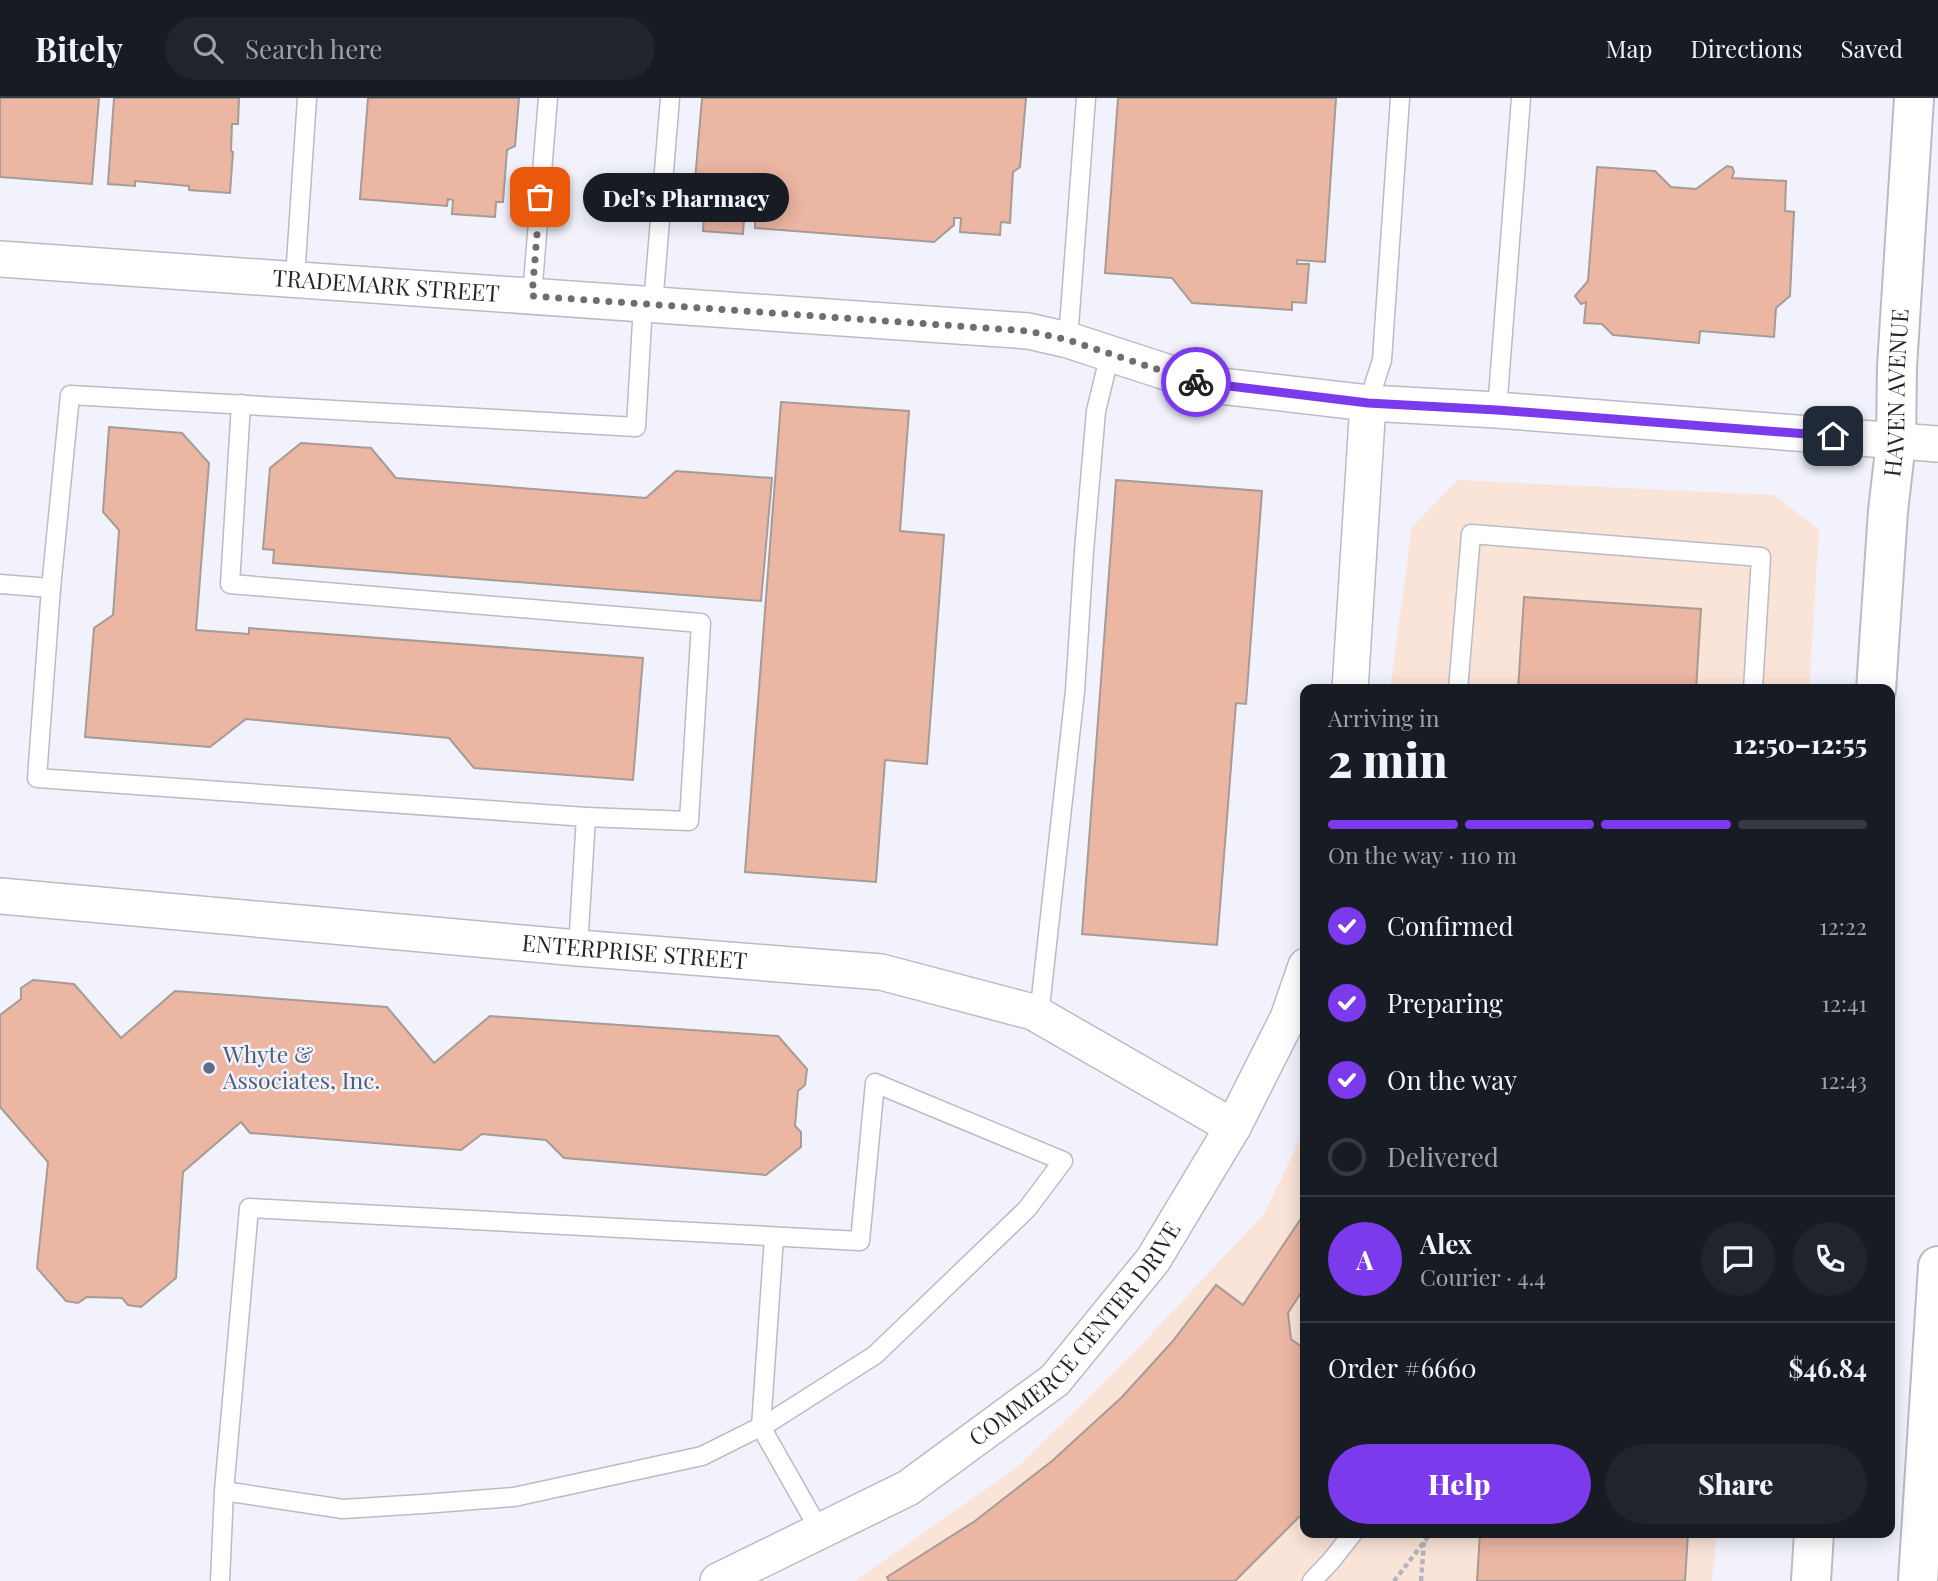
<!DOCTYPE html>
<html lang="en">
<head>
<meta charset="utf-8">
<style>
	:root { --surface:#171b24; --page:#20242c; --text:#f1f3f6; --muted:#9ea1a6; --line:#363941; --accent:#7c3aed }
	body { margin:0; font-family:"Playfair Display",serif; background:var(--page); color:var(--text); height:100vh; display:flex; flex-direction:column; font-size:26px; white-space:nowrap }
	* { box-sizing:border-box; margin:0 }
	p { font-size:23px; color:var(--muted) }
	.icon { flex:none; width:38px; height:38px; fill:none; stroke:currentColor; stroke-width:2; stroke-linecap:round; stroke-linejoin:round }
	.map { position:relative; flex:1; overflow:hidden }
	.sheet { position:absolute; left:1300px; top:586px; width:595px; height:854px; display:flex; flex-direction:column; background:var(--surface); border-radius:14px; box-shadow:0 4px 18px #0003 }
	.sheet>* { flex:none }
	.pin { position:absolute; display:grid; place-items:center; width:60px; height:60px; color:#fff; margin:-30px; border-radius:14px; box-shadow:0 4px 10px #0006 }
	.courier { position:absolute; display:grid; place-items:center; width:70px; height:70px; margin:-35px; border:5px solid #7c3aed; border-radius:50%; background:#fff; color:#222; box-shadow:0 2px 9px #0007 }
	.bubble { position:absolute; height:49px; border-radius:24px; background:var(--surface); box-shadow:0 4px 18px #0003; font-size:23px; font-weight:800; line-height:49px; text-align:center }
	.summary em { font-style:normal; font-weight:800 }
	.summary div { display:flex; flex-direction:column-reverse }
	.summary { display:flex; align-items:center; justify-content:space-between; height:119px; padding:0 28px }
	h1 { font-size:46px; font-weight:800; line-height:52px }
	.bar { display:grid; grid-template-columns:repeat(4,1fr); gap:10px 7px; align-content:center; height:84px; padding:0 28px }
	.bar i { height:9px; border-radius:5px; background:var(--line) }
	.bar .active { background:var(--accent) }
	.bar p { grid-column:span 4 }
	.line { display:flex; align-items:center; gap:18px; padding:0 28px; border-top:2px solid var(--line) }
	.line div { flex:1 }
	.round { display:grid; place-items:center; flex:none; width:74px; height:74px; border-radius:37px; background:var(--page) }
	ol { padding:0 28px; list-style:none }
	li { display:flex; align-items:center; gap:21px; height:77px }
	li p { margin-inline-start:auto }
	li .icon { padding:7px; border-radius:50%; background:var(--accent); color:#fff; stroke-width:4 }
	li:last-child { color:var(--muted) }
	li i { width:38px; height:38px; border:4px solid var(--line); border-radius:50% }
	.primary-button { display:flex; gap:14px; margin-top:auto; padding:14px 28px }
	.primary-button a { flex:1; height:80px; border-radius:42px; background:var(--accent); color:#fff; font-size:28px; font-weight:800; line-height:80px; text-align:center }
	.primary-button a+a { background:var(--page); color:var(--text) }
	header { display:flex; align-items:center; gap:42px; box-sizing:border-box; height:98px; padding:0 35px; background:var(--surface); border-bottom:2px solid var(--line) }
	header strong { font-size:33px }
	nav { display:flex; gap:38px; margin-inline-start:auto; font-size:24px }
	.search { width:490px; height:63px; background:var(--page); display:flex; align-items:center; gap:18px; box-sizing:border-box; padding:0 24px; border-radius:38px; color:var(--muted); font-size:26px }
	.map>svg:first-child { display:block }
</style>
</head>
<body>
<header>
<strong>Bitely</strong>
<div class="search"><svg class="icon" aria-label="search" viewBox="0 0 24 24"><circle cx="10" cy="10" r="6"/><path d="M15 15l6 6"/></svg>Search here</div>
<nav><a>Map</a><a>Directions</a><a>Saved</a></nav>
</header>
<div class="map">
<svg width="1938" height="1483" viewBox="0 0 1938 1483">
	<rect width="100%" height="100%" fill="#f2f2fc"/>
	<!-- commercial -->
	<g fill="#fae4d7">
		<polygon points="1458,382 1774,397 1819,432 1809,591 1390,592 1412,429"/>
		<polygon points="1305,1031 1306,1435 1717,1435 1712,1483 855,1483 1020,1367 1141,1247 1264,1116"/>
	</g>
	<!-- building -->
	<g fill="#ebb6a2" stroke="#a59b97" stroke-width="2">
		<polygon points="0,0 99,0 92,86 0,79"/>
		<polygon points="114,0 239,0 238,26 232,26 231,53 233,54 230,95 189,92 189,88 135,83 135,88 108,86"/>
		<polygon points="368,0 519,0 515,48 507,52 503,104 496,104 495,119 452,116 453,102 448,101 447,108 360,101"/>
		<polygon points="702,0 1026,0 1020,69 1013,74 1010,125 1001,124 1000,137 960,134 961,120 954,120 954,127 934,144 755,130 755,122 744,121 743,136 703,133 704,119 692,118"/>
		<polygon points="1118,0 1336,0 1325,164 1297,162 1297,166 1309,166 1306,205 1292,204 1292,212 1192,205 1172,180 1105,175"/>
		<polygon points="1727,68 1732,69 1734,74 1732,80 1786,83 1785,113 1794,114 1790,198 1776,210 1774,239 1700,233 1699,245 1613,237 1602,226 1584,225 1586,204 1581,206 1575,198 1588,183 1597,69 1655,73 1671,89 1696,91"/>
		<polygon points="781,304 909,313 900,433 944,437 927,666 885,662 876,784 745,774"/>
		<polygon points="109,329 182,335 209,365 196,532 249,536 249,530 643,560 633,682 474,670 449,640 246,621 210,649 85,639 94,530 113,517 119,432 103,414"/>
		<polygon points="301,345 371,350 396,380 646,400 676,373 772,380 761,503 273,465 274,452 263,451 270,370"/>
		<polygon points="1116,382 1262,393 1246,606 1236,605 1217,847 1082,836"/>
		<polygon points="1524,499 1701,511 1696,592 1518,592"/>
		<polygon points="33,882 74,886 121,940 175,893 387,909 434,965 490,918 778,938 807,971 805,987 798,993 795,1028 801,1034 801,1049 766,1077 564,1060 546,1042 482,1036 461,1052 250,1035 241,1024 183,1074 176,1180 141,1209 128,1207 122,1200 87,1199 78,1205 66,1203 37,1170 48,1064 0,1009 0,917 21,901 21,890"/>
		<polygon points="1306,1113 1306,1187 1288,1215 1291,1241 1306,1252 1306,1412 1235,1483 889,1483 887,1479 975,1423 1052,1363 1122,1299 1172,1244 1216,1187 1243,1207"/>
		<polygon points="1480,1435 1688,1435 1685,1483 1477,1483"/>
	</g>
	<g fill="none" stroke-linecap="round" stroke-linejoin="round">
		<defs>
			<g id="lane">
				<polyline points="295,180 307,0"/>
				<polyline points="532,198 548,0"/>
				<polyline points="653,207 670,0"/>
				<polyline points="1068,242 1086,0"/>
				<polyline points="1368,305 1382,262 1400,0"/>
				<polyline points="241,306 230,486 701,525 689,723 586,719"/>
				<polyline points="1497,312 1521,0"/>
				<polyline points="0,486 51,490 37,680 586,719 578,850"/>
				<polyline points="51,490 70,297 636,329 643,206"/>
				<polyline points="1458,592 1471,436 1761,459 1753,592"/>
				<polyline points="1039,918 1075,593 1084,453 1096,313 1110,256"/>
				<polyline points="774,1139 761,1329 820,1433"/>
				<polyline points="220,1483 224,1393 249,1110 860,1143 875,985 1063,1063 1027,1111 875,1257 770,1324 702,1358 514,1399 423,1406 343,1411 224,1393"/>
				<polyline points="1312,1483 1331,1463 1353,1435"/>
			</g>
			<g id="street">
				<path id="s1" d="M0,161L1028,233L1068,242L1203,286L1368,305L1497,312L1938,346"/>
				<polyline points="1350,592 1368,305"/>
				<path id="s2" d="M0,798L578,850L881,874L1033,914L1233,1029"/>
				<path id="s3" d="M718,1483L908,1390L1055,1282L1153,1162L1233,1029L1288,920L1306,868"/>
			</g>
			<g id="primary">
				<path id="s4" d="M1876,592L1888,413L1896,344L1897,269L1914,0"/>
				<polyline points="1811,1483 1814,1435"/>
				<polyline points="1918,1483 1938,1168"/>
			</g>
		</defs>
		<!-- lane casing -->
		<use href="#lane" stroke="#bbbbc5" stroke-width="21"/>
		<!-- street casing -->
		<use href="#street" stroke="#bbbbc5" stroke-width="38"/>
		<!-- primary casing -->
		<use href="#primary" stroke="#bbbbc5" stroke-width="42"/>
		<!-- path -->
		<g stroke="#b4b4bc" stroke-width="4.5" stroke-dasharray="5 3.5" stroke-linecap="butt">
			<polyline points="1394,1483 1431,1435"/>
			<polyline points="1421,1483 1424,1444"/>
		</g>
		<!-- lane -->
		<use href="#lane" stroke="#fff" stroke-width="18"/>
		<!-- street -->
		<use href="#street" stroke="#fff" stroke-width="35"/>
		<!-- primary -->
		<use href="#primary" stroke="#fff" stroke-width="38"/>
	</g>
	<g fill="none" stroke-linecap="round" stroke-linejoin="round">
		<!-- done -->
		<polyline stroke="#6d6d73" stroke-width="7" stroke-dasharray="0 12.6" points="540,99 532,198 1028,233 1068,242 1196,284"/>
		<!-- route -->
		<polyline stroke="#7c3aed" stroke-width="9" points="1196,284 1368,305 1497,312 1833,338"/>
	</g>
	<!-- markers -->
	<circle fill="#5c6f8a" stroke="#f2f2fc" stroke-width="2.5" cx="209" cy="970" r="7"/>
	<g text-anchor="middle" stroke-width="5" stroke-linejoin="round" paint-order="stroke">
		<!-- street labels -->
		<g font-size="23" fill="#252529" stroke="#f2f2fc">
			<text dy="8" stroke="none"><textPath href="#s1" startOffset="387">TRADEMARK STREET</textPath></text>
			<text dy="8" stroke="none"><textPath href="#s4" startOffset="298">HAVEN AVENUE</textPath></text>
			<text dy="8" stroke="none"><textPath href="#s2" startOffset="637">ENTERPRISE STREET</textPath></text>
			<text dy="8" stroke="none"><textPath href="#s3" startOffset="441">COMMERCE CENTER DRIVE</textPath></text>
		</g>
		<!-- service labels -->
		<g font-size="23" fill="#4e5e75" stroke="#f2f2fc" text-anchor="start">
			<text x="223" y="965">Whyte &amp;<tspan x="223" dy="26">Associates, Inc.</tspan></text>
		</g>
	</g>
</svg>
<div class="pin" style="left:540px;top:99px;background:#ea580c"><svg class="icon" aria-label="bag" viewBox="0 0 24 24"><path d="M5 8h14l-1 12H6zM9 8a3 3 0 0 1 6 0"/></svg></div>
<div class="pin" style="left:1833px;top:338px;background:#1f2937"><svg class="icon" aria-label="home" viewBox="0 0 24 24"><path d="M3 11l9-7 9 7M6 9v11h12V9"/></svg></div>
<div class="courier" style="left:1196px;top:284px"><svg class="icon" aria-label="bike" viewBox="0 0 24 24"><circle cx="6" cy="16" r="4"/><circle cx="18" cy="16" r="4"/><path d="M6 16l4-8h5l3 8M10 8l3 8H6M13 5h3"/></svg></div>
<div class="bubble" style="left:583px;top:75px;width:206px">Del’s Pharmacy</div>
<section class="sheet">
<div class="summary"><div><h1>2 min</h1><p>Arriving in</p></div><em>12:50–12:55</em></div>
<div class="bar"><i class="active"></i><i class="active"></i><i class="active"></i><i></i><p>On the way · 110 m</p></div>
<ol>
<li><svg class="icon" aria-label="check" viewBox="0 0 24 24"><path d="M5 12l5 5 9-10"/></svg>Confirmed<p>12:22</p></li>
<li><svg class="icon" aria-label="check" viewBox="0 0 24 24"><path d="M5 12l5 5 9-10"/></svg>Preparing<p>12:41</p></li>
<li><svg class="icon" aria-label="check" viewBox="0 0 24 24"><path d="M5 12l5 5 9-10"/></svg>On the way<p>12:43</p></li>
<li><i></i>Delivered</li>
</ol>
<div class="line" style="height:126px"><b class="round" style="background:var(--accent);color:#fff">A</b><div><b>Alex</b><p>Courier · 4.4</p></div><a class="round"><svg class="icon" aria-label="chat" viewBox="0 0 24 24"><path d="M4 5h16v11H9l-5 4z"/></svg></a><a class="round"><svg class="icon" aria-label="phone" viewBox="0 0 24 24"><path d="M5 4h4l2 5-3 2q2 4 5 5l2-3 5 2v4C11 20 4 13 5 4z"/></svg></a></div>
<div class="line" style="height:91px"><div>Order #6660</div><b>$46.84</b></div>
<div class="primary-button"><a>Help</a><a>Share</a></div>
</section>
</div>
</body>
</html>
